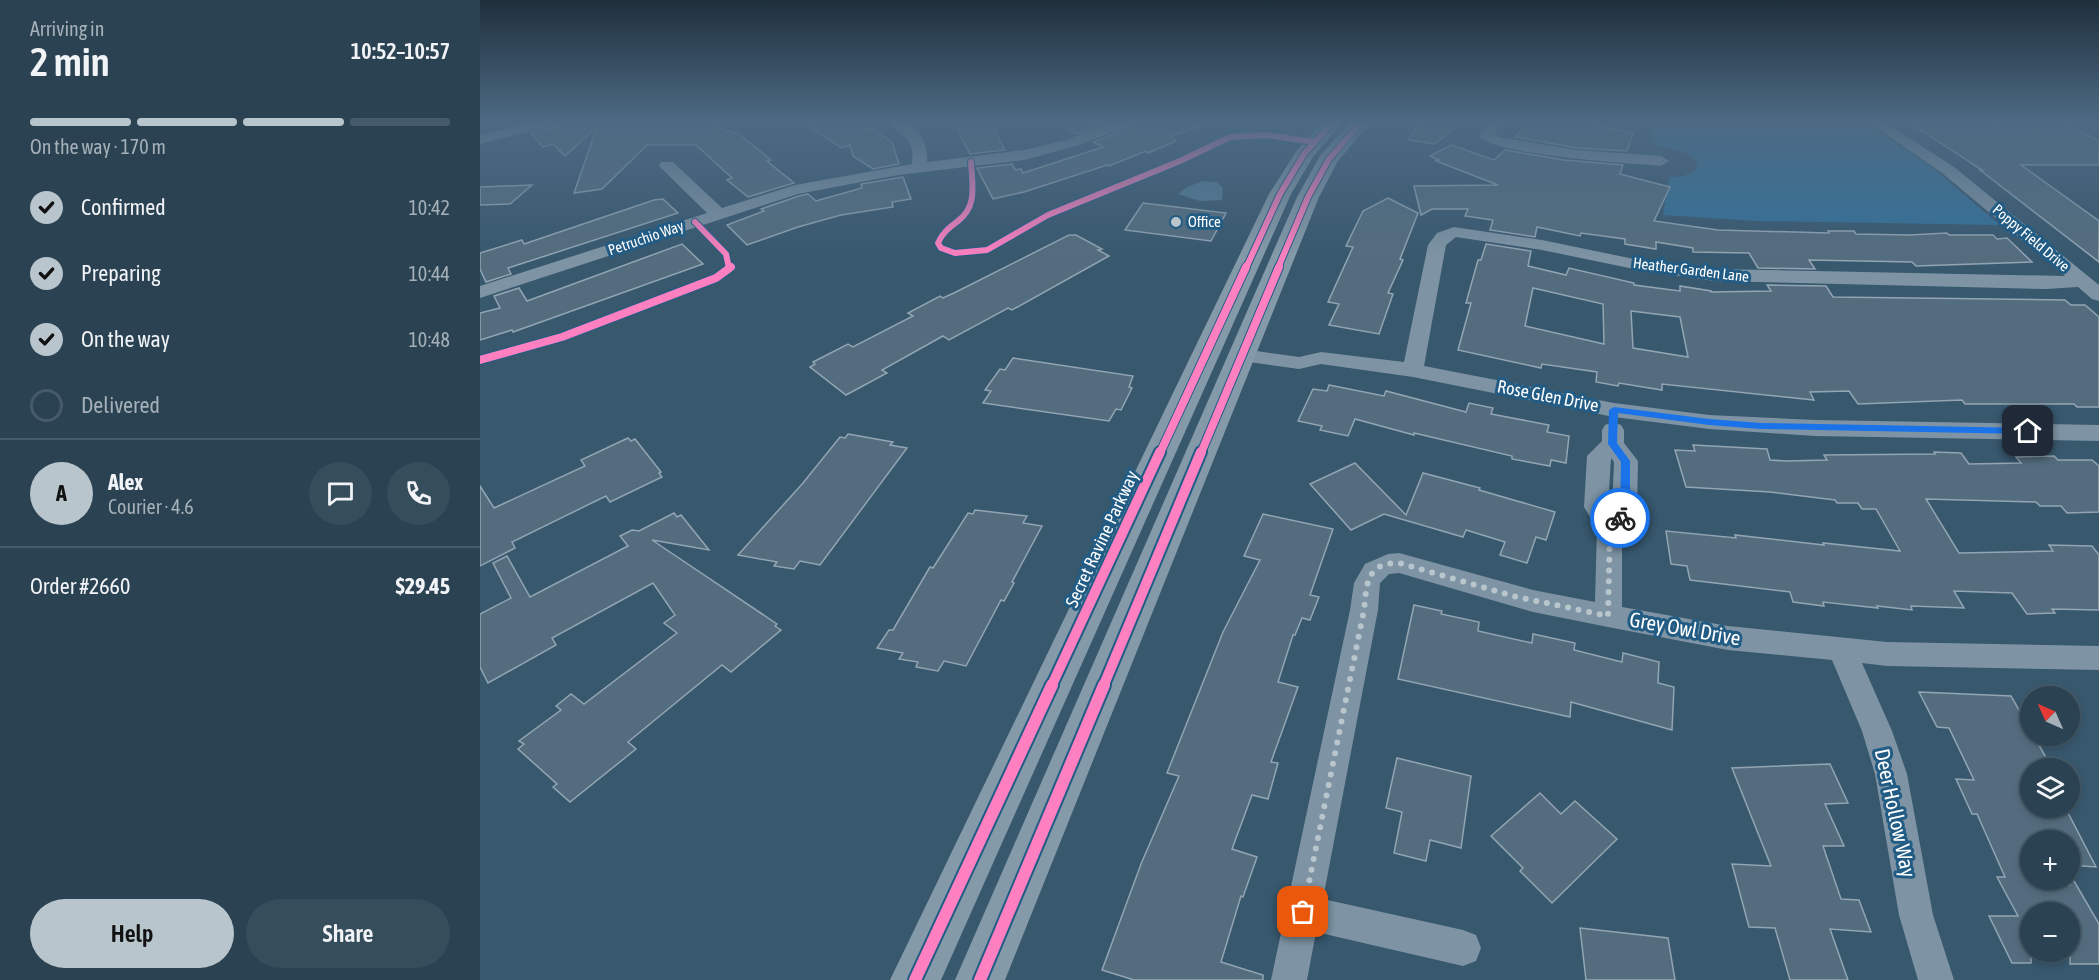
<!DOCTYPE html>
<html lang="en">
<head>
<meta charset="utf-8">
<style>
	:root { --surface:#2a4252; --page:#364d5c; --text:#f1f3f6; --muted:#a5b0b8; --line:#465b69; --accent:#b9c5cc }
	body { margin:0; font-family:"Asap Condensed",sans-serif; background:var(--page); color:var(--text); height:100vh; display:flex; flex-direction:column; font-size:22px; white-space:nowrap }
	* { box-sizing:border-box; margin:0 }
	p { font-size:20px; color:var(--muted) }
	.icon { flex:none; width:33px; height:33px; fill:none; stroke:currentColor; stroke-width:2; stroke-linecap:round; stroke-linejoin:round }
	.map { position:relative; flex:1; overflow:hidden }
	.drawer { display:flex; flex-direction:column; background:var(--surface); width:480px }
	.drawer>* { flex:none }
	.needle { width:39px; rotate:315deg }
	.controls { position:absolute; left:1540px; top:686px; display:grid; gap:12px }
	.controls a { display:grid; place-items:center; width:60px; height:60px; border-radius:50%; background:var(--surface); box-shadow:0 3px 9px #0003,0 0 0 2px var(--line); font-size:30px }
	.pin { position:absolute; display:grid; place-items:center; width:51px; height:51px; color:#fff; margin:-26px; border-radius:12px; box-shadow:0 3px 9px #0006 }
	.courier { position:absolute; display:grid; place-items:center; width:60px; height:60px; margin:-30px; border:4px solid #1a73e8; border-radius:50%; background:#fff; color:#222; box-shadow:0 2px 8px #0007 }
	.summary em { font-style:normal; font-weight:600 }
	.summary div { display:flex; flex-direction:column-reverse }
	.summary { display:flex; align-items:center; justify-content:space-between; height:102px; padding:0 30px }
	h1 { font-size:39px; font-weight:600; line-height:45px }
	.bar { display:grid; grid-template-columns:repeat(4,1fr); gap:9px 6px; align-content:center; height:72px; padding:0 30px }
	.bar i { height:8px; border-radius:4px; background:var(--line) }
	.bar .on { background:var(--accent) }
	.bar p { grid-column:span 4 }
	.line { display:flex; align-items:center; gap:15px; padding:0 30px; border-top:2px solid var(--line) }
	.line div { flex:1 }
	.round { display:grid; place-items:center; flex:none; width:63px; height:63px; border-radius:32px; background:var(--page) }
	ol { padding:0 30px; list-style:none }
	li { display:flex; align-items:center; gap:18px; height:66px }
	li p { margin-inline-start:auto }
	li .icon { padding:6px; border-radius:50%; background:var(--accent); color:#111; stroke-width:4 }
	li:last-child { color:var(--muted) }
	li i { width:33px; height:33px; border:3px solid var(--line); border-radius:50% }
	.action { display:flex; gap:12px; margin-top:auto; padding:12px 30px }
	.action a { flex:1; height:69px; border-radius:36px; background:var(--accent); color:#111; font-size:24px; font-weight:600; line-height:69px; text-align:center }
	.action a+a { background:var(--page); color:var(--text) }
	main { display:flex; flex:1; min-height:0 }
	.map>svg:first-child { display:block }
</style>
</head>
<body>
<main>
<section class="drawer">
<div class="summary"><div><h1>2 min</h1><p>Arriving in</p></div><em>10:52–10:57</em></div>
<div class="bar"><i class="on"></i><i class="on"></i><i class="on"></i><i></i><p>On the way · 170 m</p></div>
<ol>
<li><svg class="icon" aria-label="check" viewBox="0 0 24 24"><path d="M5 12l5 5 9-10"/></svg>Confirmed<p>10:42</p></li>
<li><svg class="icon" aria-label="check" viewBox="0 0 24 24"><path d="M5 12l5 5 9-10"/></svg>Preparing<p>10:44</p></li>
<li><svg class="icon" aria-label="check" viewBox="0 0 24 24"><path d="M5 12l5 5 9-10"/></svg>On the way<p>10:48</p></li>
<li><i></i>Delivered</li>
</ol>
<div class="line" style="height:108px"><b class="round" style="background:var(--accent);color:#111">A</b><div><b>Alex</b><p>Courier · 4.6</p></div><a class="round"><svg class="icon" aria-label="chat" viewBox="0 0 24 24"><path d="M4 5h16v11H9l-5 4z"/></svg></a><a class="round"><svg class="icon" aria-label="phone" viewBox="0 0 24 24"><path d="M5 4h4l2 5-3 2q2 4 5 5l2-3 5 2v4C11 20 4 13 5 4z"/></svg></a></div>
<div class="line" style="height:78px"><div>Order #2660</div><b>$29.45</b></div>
<div class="action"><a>Help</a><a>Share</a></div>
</section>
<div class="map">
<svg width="1619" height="980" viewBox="0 0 1619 980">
	<rect width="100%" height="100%" fill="#38586e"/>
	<!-- green -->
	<polygon fill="#337199" points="1169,121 1382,121 1449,165 1520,225 1276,221 1183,215 1189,177 1204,176 1215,171 1218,163 1205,152 1176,145"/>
	<!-- water -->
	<polygon fill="#537c97" points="723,181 737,182 743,188 742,200 720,201 698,194 707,187"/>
	<!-- building -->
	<g fill="#546d7e" stroke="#92a5b2" stroke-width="1.5" fill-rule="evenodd">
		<polygon points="81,121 240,121 234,127 259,134 291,160 287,161 314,183 268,197 247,180 252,178 216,145 167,145 122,189 94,193 117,127 85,156 73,144 63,147 51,133 78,126"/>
		<polygon points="320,121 370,121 385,130 391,128 412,142 419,164 393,169 373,156 370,145 362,148"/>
		<polygon points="473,121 510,121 525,150 490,154"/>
		<polygon points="572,121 632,121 597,134"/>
		<polygon points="658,121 729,122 690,137 696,141 668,153 666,151 629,166 627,165 544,192 513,199 497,168 532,164 535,170 541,169 543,173 623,147 613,142 655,126"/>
		<polygon points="940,121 985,121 954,144 929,140"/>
		<polygon points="1049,121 1097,121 1153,133 1147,151 1097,148 1035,137"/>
		<polygon points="1427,121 1510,121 1511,125 1582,121 1619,141 1619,165 1541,165 1619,221 1619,262 1500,170 1502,170"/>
		<polygon points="971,145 1014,160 1025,150 1084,160 1143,165 1140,174 1190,187 1174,221 1238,230 1349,233 1348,231 1374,231 1376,234 1429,235 1467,233 1469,235 1513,235 1517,239 1527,238 1552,262 1436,266 1432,262 1329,260 1335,269 1278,268 1269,253 1213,252 1213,248 1176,242 1176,249 1145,244 1145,239 1101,233 1100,236 1057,227 1055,237 1010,230 1013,220 985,216 988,209 952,209 941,215 934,186 1018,185 956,161 959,160 950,156"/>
		<polygon points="423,177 431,199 412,202 413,207 361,215 318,227 267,245 247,225 284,211 281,209 319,196 328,194 336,201 382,188 381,184"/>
		<polygon points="52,185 30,204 0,205 0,187"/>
		<polygon points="908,198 938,213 920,259 923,260 908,293 913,294 899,334 849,325 859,304 848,302 873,247 866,246 883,211"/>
		<polygon points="183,199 198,213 28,268 31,274 6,282 0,269 0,253 42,240 44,244 174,200"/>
		<polygon points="663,203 746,213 731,241 645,230"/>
		<polygon points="589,235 596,235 622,249 618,250 629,256 532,310 528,308 469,340 463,336 402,370 407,373 366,395 330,367 335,364 333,362 368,344 373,347 433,316 428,313 460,296 463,298 476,292"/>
		<polygon points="202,244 223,264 33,332 32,330 0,340 0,313 20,308 14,296 39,288 47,301"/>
		<path d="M1006,244L1051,251L1048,266L1086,275L1089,268L1154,283V285L1200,291V286L1231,291V292L1291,291L1287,285L1346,286L1353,297L1585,300L1591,305H1605L1619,317V407H1597L1594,404H1485L1482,400L1378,404L1369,391L1330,392L1334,400L1182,384V390L1139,383L1138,386L1116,382L1117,372L1062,364L1061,368L978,350L991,303H986L998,260H1001ZM1053,288L1123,304L1124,344L1045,326ZM1151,311L1200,317L1208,357L1153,348Z"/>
		<polygon points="533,358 653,376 649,387 652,388 641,410 636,409 629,421 503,403 511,391 505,390 520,369 525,370"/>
		<polygon points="849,385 904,396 906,391 986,412 989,403 1013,408 1011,414 1069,425 1067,432 1089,436 1086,463 1071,460 1070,466 1032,459 1032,456 934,433 934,435 875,419 868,436 840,430 842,426 818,421 833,389 847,391"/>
		<polygon points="368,434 413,442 410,445 427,448 340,565 320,561 314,569 294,566 297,562 258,555 323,483 360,437 365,438"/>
		<polygon points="148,438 151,441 155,439 181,472 179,473 182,477 130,502 126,496 32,542 35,548 0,566 0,486 14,508 105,466 101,460"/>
		<polygon points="1213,445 1287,449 1290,460 1306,461 1347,460 1344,455 1455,454 1454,452 1481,453 1489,464 1541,463 1536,457 1574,456 1578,460 1612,460 1619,466 1619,512 1587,513 1581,506 1560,506 1556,502 1446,499 1479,553 1573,551 1569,545 1612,546 1619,555 1619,610 1572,609 1575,613 1547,614 1532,593 1474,591 1484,608 1431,606 1432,610 1397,606 1398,608 1343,602 1344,606 1313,602 1310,592 1210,580 1207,566 1191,564 1186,531 1256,538 1255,535 1344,545 1343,543 1420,551 1396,509 1382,509 1378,503 1357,503 1355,500 1290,492 1206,487 1195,450 1215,451"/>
		<polygon points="875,463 926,515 943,473 1000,488 999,490 1075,512 1066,540 1056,537 1047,563 1020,555 1025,542 986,530 983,537 904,514 871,530 830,484"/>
		<polygon points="495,510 547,516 543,523 562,526 532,582 534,583 524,601 521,600 486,666 464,661 458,671 436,667 438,662 419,659 423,653 397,648 409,630 413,630 450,567 453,568 488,513 493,514"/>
		<polygon points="194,513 197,517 201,515 229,550 172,540 297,624 295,626 301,630 251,672 242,665 148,742 156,749 90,802 73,787 77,784 38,749 44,744 39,741 81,710 76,706 91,694 104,704 197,633 184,623 195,615 173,583 72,638 76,645 8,683 0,667 0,614 31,598 13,563 27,556 50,597 148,546 140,536 152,530 159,531"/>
		<polygon points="783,514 853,529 830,595 839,597 830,620 822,618 815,635 813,635 798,682 818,687 791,762 798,763 788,799 772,795 752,849 777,857 763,897 761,896 741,962 783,975 783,980 654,980 622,970 661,864 699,776 687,773 743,632 780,560 764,556"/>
		<polygon points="934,605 962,611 961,614 999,622 998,631 1052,643 1053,634 1095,643 1094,650 1142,662 1143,653 1179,662 1178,683 1194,687 1192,730 1091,702 1090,717 918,679"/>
		<polygon points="1439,692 1531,696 1572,768 1551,767 1551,807 1585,807 1616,867 1590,865 1590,840 1551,840 1551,879 1556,879 1560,885 1590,885 1590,874 1619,924 1619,964 1590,964 1590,912 1551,912 1551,963 1532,963 1509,916 1538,916 1517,877 1525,877 1497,814 1492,814 1476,779 1494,780 1469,728 1457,727"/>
		<polygon points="917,758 991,776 981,848 950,840 946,861 914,853 922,812 906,808"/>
		<polygon points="1350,764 1368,803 1345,804 1364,846 1343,846 1361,899 1379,900 1391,932 1350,929 1368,980 1310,980 1295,928 1269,927 1252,864 1291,866 1252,768"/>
		<polygon points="1060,793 1081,814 1095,801 1137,839 1072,903 1040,871 1043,868 1011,836"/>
		<polygon points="1100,928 1188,938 1195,980 1106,980"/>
	</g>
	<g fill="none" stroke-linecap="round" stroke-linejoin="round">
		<!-- minor -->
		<g fill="#7e94a4" fill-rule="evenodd">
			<polygon points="57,121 79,121 77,124 0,144 0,135"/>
			<path d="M407,121C431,119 449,137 447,162L544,150L586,140L637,121H656L654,124L596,146L544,160L418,175L318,194L0,298V286L227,213L181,168L179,165L181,162H193L242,208L315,185L432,164C435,136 422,138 407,121Z"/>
			<path d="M1011,121H1026L1014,133L1019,137L1097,150L1181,156L1189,161L1181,166C1150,163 1015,156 999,136L1002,128Z"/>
			<polygon points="1387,121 1403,121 1474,167 1619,285 1619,301 1612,299 1598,287 1566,289 1234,281 1154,269 1062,250 976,237 966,245 944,366 1134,403 1229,415 1335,420 1619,425 1619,441 1335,436 1229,429 1134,417 933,377 841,364 819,369 762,361 755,359 752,355 755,351 762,349 819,357 841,352 924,362 948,245 957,233 974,227 1062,240 1154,259 1234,269 1585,276 1462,173"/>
			<polygon points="1607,121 1619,121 1619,127"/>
			<path d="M1133,422L1141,425L1144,430V443L1158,461L1157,512L1142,530V607L1248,626L1407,642L1619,646V670L1407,666L1382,663L1412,731L1427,774L1453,915L1474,980H1438L1419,915L1395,774L1382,731L1352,660L1248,650L1128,627L1053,612L919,573L909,574L900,583L898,610L843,899L983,930L996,935L1001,948L996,961L983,966L836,932L827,980H791L870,610L874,583L885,564L908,554L919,553L1053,590L1115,602L1117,528L1104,507L1107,456L1122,441V430L1125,425ZM1131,458L1134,462L1132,510L1128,506Z"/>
		</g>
		<!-- secondary -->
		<g fill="#859aa9" fill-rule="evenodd">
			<polygon points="843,121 864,121 833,157 811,194 461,980 410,980 789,194 817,150"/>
			<polygon points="872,121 892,121 858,161 839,197 525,980 475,980 817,197 841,154"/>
		</g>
		<defs>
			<g id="cycleway-far3">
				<path d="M491,162C492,184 498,206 478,221C469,228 462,233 458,243L461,248L475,253L507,250L568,215L700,161L750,137L787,135L834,142"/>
				<polyline points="215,222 246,254 249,268"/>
				<polyline points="766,268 800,194 824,154 854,121"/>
				<polyline points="798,268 828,197 849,159 882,121"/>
			</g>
			<g id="cycleway-far2">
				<polyline points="0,360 82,337 236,278 251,267"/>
				<polyline points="680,453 766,267"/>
				<polyline points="721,453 799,267"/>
			</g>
			<g id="cycleway-far1">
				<polyline points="571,687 680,452"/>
				<polyline points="623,687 721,452"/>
			</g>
			<g id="cycleway">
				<polyline points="435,980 572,685"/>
				<polyline points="500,980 624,685"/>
			</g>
		</defs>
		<!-- cycleway-far3 casing -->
		<use href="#cycleway-far3" stroke="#225c84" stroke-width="8"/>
		<!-- cycleway-far2 casing -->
		<use href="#cycleway-far2" stroke="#225c84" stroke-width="10"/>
		<!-- cycleway-far1 casing -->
		<use href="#cycleway-far1" stroke="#225c84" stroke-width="14"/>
		<!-- cycleway casing -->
		<use href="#cycleway" stroke="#225c84" stroke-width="16"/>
		<!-- cycleway-far3 -->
		<use href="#cycleway-far3" stroke="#ff80c0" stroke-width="6"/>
		<!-- cycleway-far2 -->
		<use href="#cycleway-far2" stroke="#ff80c0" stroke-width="8"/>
		<!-- cycleway-far1 -->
		<use href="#cycleway-far1" stroke="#ff80c0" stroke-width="10"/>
		<!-- cycleway -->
		<use href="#cycleway" stroke="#ff80c0" stroke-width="12"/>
	</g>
	<!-- sky -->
	<linearGradient id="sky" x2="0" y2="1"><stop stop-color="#1f303c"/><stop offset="0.47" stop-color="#4d6a84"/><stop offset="1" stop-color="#4d6a84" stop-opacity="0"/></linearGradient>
	<rect width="1619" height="258" fill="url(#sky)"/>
	<!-- route -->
	<polygon fill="#1a73e8" points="1134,407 1229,419 1281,423 1548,428 1552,431 1548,434 1281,429 1229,425 1138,413 1137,443 1150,461 1150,512 1140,521 1135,518 1140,511 1141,462 1128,444 1129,410"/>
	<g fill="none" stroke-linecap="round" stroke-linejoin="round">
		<!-- done -->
		<path stroke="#b9c5cc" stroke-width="6" stroke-dasharray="0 10.8" d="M823,912L884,610C887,583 886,563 919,563L1033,596L1128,616L1130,527L1140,518"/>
	</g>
	<!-- markers -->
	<circle fill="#b9c5cc" stroke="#225c84" stroke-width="2" cx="696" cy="222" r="6"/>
	<g text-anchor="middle" stroke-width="6" stroke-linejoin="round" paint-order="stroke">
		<!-- far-poi labels -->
		<g font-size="15" fill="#fff" stroke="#225c84" text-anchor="start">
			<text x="708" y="227">Office</text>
		</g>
		<!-- far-street labels -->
		<g font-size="15" fill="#fff" stroke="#225c84">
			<text transform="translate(166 238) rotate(-19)" y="5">Petruchio Way</text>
			<text transform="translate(1551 238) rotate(40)" y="5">Poppy Field Drive</text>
			<text transform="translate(1211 270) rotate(7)" y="5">Heather Garden Lane</text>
		</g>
		<!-- street labels -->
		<g font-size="18" fill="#fff" stroke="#225c84">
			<text transform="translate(1068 396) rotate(11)" y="6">Rose Glen Drive</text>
			<text transform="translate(622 539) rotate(-65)" y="6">Secret Ravine Parkway</text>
		</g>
		<!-- near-street labels -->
		<g font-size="21" fill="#fff" stroke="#225c84">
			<text transform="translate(1205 629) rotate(10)" y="7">Grey Owl Drive</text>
			<text transform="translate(1415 813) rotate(78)" y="7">Deer Hollow Way</text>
		</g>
	</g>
</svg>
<div class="controls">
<a><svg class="needle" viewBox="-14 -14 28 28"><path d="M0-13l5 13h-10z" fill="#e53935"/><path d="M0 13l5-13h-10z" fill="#a5b0b8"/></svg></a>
<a><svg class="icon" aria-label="layers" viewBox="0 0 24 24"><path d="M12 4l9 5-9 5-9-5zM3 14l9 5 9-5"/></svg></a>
<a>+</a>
<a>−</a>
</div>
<div class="pin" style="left:823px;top:912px;background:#ea580c"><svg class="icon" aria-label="bag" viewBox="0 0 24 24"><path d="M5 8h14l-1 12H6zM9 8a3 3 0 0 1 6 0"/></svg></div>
<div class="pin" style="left:1548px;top:431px;background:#1f2937"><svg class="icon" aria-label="home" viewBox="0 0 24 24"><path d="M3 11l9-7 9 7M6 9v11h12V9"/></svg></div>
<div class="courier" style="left:1140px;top:518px"><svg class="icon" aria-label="bike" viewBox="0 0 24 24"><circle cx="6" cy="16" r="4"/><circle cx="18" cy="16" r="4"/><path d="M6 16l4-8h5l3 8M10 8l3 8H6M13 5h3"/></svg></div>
</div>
</main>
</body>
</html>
